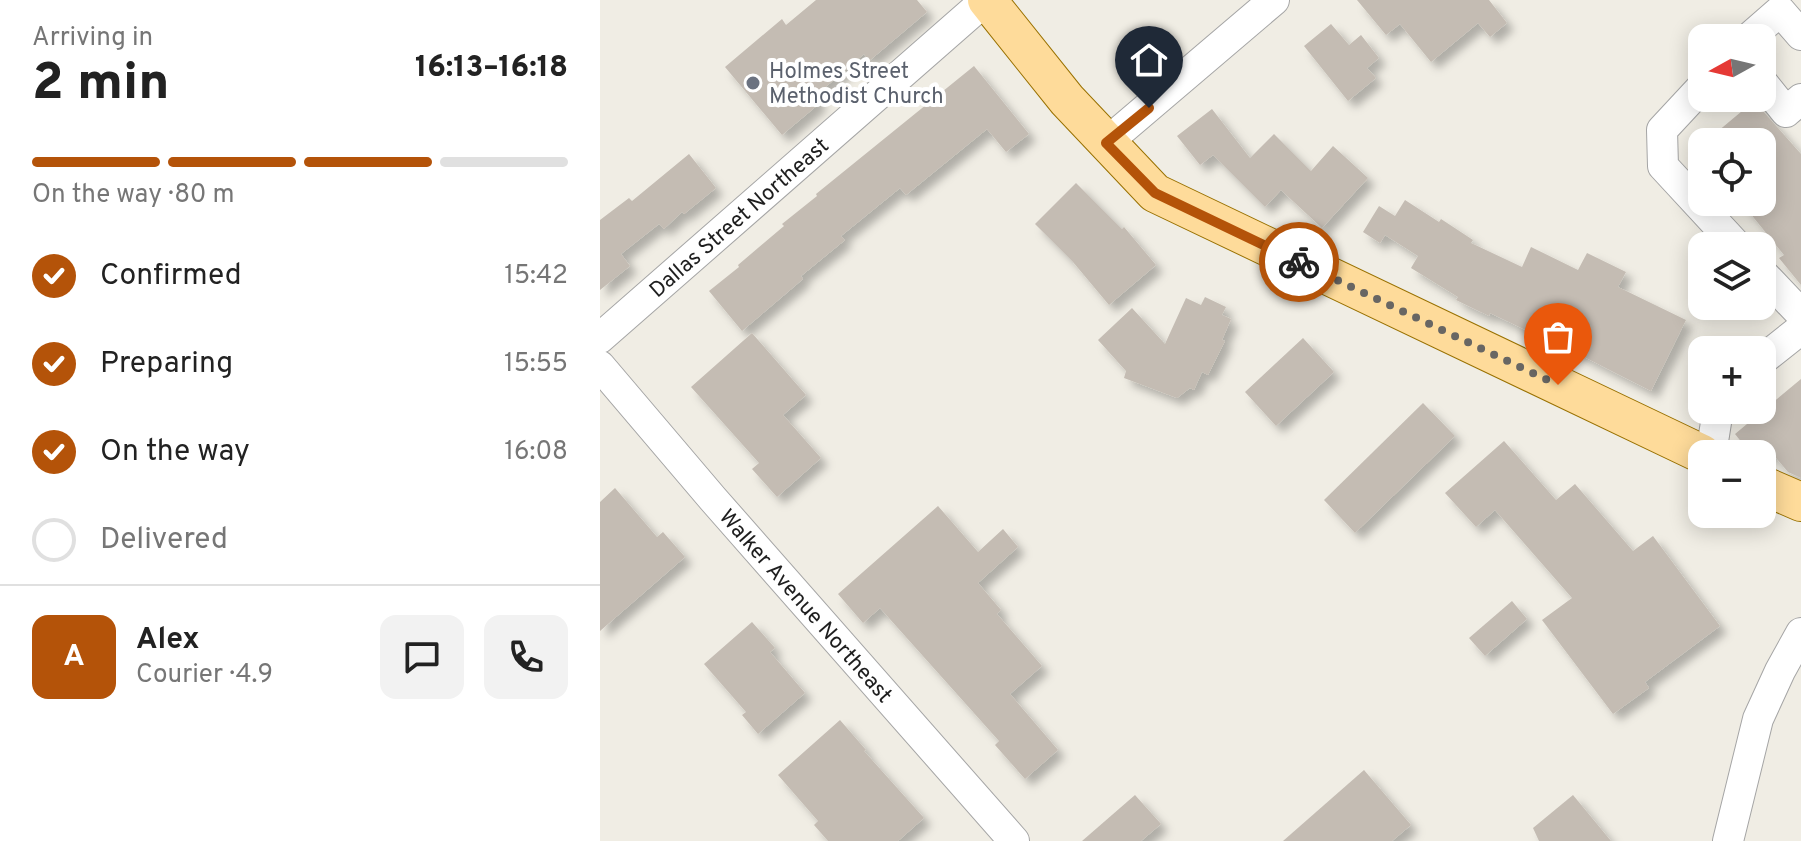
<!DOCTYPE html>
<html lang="en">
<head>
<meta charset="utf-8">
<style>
	:root { --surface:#fff; --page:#f2f2f2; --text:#222; --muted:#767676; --line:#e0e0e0; --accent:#b45309 }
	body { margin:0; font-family:Overpass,sans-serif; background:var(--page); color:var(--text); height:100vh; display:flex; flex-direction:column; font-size:30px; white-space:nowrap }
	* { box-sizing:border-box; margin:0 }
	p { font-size:26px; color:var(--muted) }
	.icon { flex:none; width:44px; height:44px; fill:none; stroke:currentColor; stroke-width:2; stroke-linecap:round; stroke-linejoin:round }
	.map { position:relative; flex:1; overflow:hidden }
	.drawer { display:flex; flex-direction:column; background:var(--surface); width:600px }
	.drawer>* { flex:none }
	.needle { width:52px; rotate:262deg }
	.buttons { position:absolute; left:1088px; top:24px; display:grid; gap:16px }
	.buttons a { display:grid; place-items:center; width:88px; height:88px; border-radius:16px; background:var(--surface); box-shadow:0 4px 20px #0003; font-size:40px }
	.pin { position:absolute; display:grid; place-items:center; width:68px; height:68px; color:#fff; margin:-82px -34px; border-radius:50% 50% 50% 0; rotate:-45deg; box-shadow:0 0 8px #0007 }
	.pin .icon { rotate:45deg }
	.courier { position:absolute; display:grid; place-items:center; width:80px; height:80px; margin:-40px; border:6px solid #b45309; border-radius:50%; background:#fff; color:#222; box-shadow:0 2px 10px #0007 }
	.overview em { font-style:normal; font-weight:800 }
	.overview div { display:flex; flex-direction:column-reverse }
	.overview { display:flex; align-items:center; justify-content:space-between; height:136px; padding:0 32px }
	h1 { font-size:52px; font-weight:800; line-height:60px }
	.bar { display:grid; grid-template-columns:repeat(4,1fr); gap:12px 8px; align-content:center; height:96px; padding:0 32px }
	.bar i { height:10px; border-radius:6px; background:var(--line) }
	.bar .current { background:var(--accent) }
	.bar p { grid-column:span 4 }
	.line { display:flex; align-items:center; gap:20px; padding:0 32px; border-top:2px solid var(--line) }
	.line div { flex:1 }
	.round { display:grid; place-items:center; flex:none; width:84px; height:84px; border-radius:16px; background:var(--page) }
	ol { padding:0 32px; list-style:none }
	li { display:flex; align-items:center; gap:24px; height:88px }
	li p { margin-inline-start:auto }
	li .icon { padding:8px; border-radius:50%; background:var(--accent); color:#fff; stroke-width:4 }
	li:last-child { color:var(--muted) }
	li i { width:44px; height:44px; border:4px solid var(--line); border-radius:50% }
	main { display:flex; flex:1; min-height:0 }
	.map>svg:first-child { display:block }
</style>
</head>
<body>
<main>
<section class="drawer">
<div class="overview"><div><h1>2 min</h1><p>Arriving in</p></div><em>16:13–16:18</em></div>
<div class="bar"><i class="current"></i><i class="current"></i><i class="current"></i><i></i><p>On the way · 80 m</p></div>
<ol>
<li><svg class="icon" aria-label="check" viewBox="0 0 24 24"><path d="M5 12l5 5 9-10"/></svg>Confirmed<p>15:42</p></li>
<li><svg class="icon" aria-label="check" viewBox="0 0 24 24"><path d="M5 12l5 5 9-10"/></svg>Preparing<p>15:55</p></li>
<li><svg class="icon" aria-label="check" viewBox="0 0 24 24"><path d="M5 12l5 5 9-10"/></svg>On the way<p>16:08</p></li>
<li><i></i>Delivered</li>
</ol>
<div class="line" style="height:144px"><b class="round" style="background:var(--accent);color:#fff">A</b><div><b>Alex</b><p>Courier · 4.9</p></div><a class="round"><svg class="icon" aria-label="chat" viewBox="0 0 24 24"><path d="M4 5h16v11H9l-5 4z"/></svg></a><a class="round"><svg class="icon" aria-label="phone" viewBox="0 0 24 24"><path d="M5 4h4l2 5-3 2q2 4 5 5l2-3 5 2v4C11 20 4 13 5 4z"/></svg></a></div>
</section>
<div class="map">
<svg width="1201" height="841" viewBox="0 0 1201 841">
	<defs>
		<filter id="shadow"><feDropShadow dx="7" dy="7" stdDeviation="4" flood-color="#0004"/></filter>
	</defs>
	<rect width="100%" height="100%" fill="#f0ede4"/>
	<!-- building -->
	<g fill="#c4bcb3" filter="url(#shadow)">
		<polygon points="216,0 317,0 327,12 269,61 264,54 215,96 220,103 182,135 125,67 182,19 186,25"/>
		<polygon points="757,0 889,0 907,23 890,37 878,23 831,62 800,24 786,35"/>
		<polygon points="731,24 749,45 761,35 779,58 767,68 776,78 748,101 704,46"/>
		<polygon points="374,66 429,134 406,152 387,129 306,195 300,188 241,236 245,240 201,276 203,279 142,331 109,291 139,267 138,265 184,226 182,224 217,196 216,194"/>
		<polygon points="1154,101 1201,154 1201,285 1179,258 1184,255 1141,202 1162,202 1162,142 1105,142"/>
		<polygon points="612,109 650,158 674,134 711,171 733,146 768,178 722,228 681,190 665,207 613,155 600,165 577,136"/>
		<polygon points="89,154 116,188 84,214 82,212 64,229 59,224 21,254 30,266 0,290 0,220 29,198 32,201"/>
		<polygon points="476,183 522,229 524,227 556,265 509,305 473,262 435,224"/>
		<polygon points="805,200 839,222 841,219 873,240 871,243 922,267 931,247 978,270 987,253 1026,272 1018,287 1086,320 1051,391 937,333 936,335 890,313 889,316 856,300 858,297 811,268 818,256 785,235 780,243 763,232 779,206 795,216"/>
		<polygon points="605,297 626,307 622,315 631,319 622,340 625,341 608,375 602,372 594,390 590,388 577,398 524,378 526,371 498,340 532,308 565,344 586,298 601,305"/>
		<polygon points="152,333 206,395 183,415 221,458 177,497 152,469 159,463 91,387"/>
		<polygon points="703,338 734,372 676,426 645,392"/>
		<polygon points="1201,379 1201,478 1188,472 1172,453 1151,454 1135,434"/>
		<polygon points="823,403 855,436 755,533 724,500"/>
		<polygon points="904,441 956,500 975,484 1033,551 1053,536 1120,626 1045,682 1049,688 1013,714 942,620 972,598 895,510 876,527 845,493"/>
		<polygon points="15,488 57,537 63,532 85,557 0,631 0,502"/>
		<polygon points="338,506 378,552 403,529 418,547 378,583 401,610 397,614 442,666 410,694 458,750 425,779 395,745 399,741 280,608 263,623 238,594"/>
		<polygon points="912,601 927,619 885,656 869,638"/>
		<polygon points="152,622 175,648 170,652 205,693 158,734 142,715 146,712 104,664"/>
		<polygon points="240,720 266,750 264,751 324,818 298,841 228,841 214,825 218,821 178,775"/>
		<polygon points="764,770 811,825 792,841 683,841"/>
		<polygon points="535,795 561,824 541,841 482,841"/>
		<polygon points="973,795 1011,841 939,841 933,828"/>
	</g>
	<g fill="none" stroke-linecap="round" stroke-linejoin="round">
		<defs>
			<g id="minor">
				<polyline points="1149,38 1180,11 1201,35"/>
				<polyline points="1162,82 1186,112 1201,99"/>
				<polyline points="1102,87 1062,130 1063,166 1137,246"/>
				<polyline points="506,143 674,0"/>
				<polyline points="1162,273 1201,314"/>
				<path id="s1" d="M0,338L386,0"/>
				<polyline points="1162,360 1201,329"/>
				<path id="s2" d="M0,366L113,499L414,841"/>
				<polyline points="1111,454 1118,410"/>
				<polyline points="1128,841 1158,719 1180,671 1201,633"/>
			</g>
			<g id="major">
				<polyline points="387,0 467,100 555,193 1102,454"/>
				<polyline points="1162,485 1201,502"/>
			</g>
		</defs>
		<!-- minor casing -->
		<use href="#minor" stroke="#a5a5a5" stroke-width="32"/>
		<!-- major casing -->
		<use href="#major" stroke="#997100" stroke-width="40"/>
		<!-- minor -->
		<use href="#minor" stroke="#fff" stroke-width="30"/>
		<!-- major -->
		<use href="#major" stroke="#fedb9a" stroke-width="38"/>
	</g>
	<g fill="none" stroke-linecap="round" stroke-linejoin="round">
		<!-- done -->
		<polyline stroke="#686663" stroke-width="8" stroke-dasharray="0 14.4" points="699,262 958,385"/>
		<!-- route -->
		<polyline stroke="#b45309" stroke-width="10" points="549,108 506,143 555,193 699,262"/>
	</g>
	<!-- markers -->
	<circle fill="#6b7280" stroke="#fff" stroke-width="3" cx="153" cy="83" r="8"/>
	<g text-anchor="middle" stroke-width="8" stroke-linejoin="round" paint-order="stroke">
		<!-- worship labels -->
		<g font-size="22" fill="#5b616d" stroke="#fff" text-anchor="start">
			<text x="169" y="78">Holmes Street<tspan x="169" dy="25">Methodist Church</tspan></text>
		</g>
		<!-- street labels -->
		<g font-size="22" fill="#1e1e1e" stroke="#fff">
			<text dy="8" stroke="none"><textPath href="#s1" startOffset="184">Dallas Street Northeast</textPath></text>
			<text dy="8" stroke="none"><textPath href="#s2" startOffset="316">Walker Avenue Northeast</textPath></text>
		</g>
	</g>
</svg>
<div class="buttons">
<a><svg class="needle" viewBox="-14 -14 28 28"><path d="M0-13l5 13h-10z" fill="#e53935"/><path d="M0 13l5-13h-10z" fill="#767676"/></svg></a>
<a><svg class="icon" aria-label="locate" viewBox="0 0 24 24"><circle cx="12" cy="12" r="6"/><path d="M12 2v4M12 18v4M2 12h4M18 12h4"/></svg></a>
<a><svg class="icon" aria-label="layers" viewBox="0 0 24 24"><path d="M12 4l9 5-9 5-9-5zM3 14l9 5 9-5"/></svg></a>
<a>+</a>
<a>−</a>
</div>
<div class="pin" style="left:958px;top:385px;background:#ea580c"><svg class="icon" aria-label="bag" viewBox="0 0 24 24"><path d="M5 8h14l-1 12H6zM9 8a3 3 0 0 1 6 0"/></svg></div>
<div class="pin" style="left:549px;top:108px;background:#1f2937"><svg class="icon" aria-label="home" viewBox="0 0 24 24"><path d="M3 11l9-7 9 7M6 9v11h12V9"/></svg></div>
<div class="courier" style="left:699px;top:262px"><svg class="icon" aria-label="bike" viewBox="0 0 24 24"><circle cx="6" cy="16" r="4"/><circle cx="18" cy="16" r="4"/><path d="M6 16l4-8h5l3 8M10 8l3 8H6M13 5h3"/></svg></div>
</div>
</main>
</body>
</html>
